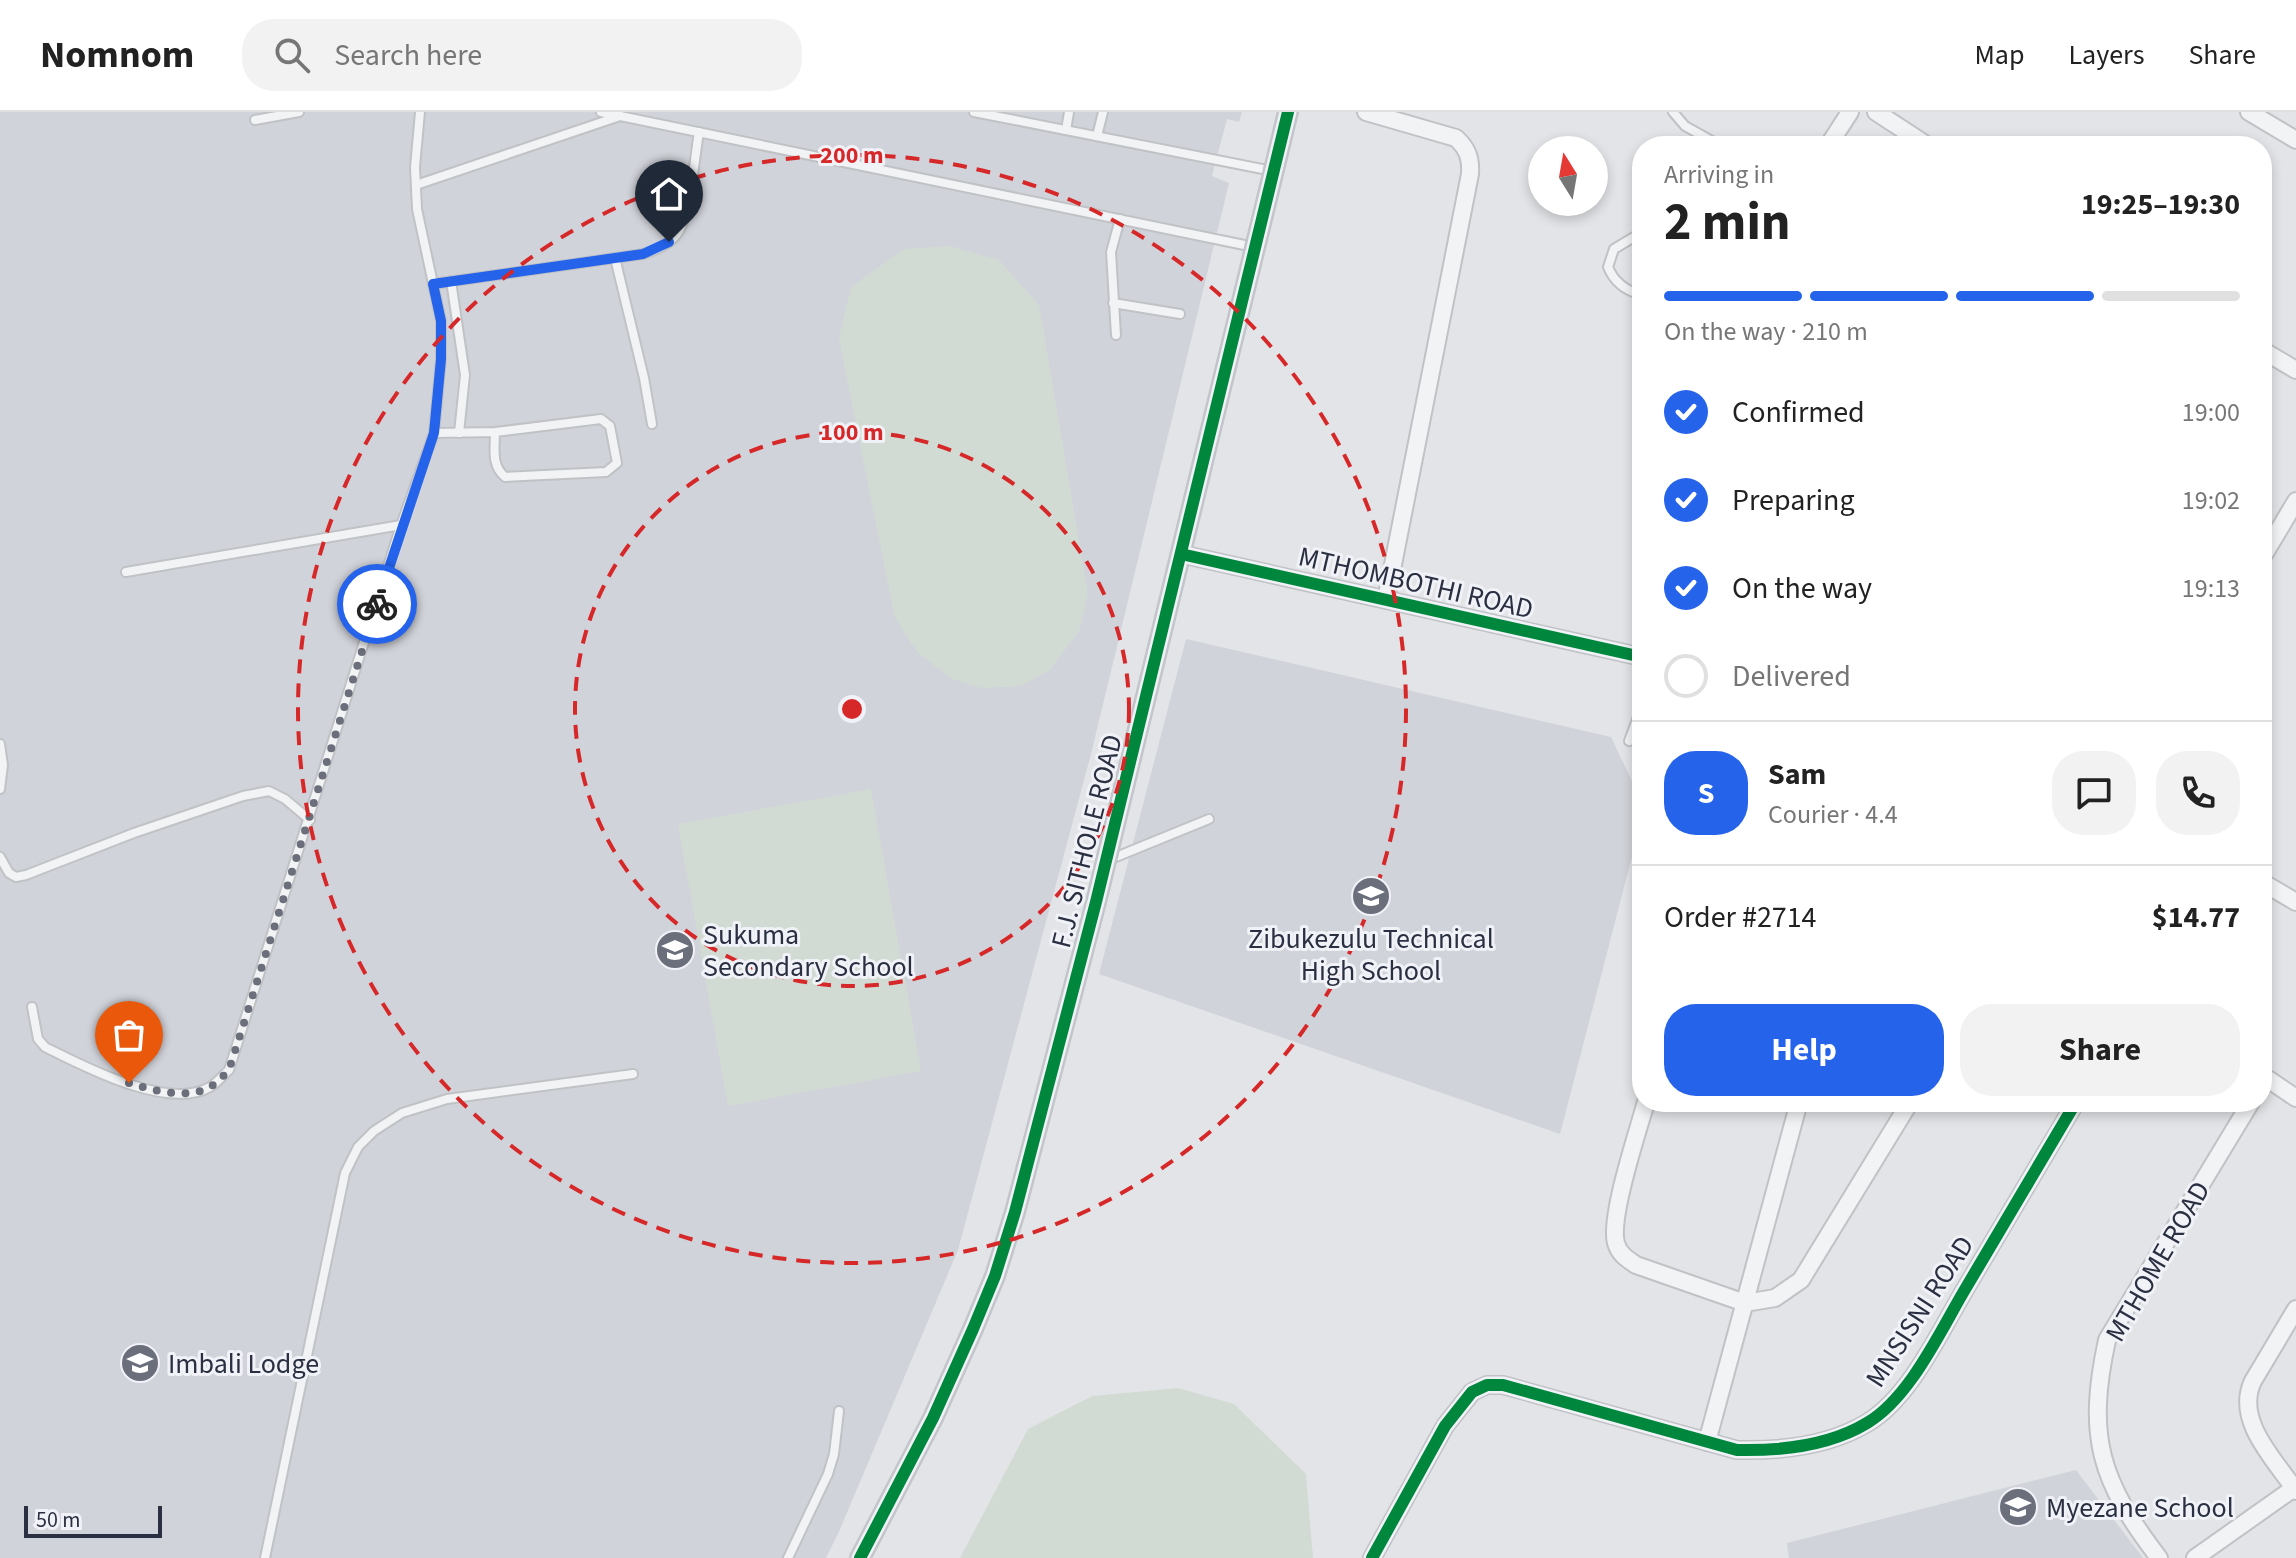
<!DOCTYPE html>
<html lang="en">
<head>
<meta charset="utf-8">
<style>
	:root { --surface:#fff; --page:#f2f2f2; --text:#222; --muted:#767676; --line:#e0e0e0; --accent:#2563eb }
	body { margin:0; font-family:"Source Sans 3",sans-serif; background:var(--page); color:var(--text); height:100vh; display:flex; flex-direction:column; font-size:30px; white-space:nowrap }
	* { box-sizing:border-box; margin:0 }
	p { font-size:26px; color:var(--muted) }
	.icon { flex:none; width:44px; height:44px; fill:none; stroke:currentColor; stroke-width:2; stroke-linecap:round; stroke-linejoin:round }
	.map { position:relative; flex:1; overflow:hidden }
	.panel { position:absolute; left:1632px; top:24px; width:640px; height:976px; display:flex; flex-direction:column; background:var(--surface); border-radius:32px; box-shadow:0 4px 12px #0003 }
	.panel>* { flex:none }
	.needle { width:52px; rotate:349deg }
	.buttons { position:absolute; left:1528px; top:24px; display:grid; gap:16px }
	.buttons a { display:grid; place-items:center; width:80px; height:80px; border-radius:50%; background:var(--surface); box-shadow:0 4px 12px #0003; font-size:40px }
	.scale { position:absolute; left:24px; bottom:20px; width:138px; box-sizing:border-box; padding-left:8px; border:4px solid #2a3041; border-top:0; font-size:22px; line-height:28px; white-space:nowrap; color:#2a3041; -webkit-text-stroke:6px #f0f2f7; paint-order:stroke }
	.pin { position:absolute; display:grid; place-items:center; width:68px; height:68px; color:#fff; margin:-82px -34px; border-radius:50% 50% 50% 0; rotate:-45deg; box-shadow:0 0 8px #0007 }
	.pin .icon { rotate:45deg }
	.courier { position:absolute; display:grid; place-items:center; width:80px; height:80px; margin:-40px; border:6px solid #2563eb; border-radius:50%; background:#fff; color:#222; box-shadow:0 2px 10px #0007 }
	.overview em { font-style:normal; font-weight:700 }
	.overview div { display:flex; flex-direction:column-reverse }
	.overview { display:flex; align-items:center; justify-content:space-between; height:136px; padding:0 32px }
	h1 { font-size:52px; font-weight:700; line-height:60px }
	.bar { display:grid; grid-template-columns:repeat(4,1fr); gap:12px 8px; align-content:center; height:96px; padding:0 32px }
	.bar i { height:10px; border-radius:6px; background:var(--line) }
	.bar .active { background:var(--accent) }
	.bar p { grid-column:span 4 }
	.line { display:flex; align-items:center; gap:20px; padding:0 32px; border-top:2px solid var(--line) }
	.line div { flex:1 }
	.round { display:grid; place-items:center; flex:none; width:84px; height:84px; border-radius:32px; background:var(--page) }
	ol { padding:0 32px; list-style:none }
	li { display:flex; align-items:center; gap:24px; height:88px }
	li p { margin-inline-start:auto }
	li .icon { padding:8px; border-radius:50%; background:var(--accent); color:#fff; stroke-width:4 }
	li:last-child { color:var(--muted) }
	li i { width:44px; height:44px; border:4px solid var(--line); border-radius:50% }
	.action { display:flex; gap:16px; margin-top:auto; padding:16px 32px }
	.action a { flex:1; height:92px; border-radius:32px; background:var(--accent); color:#fff; font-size:32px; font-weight:700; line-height:92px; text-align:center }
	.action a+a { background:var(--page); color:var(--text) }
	header { display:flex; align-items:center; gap:48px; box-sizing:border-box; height:112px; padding:0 40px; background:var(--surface); border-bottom:2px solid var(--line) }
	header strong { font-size:38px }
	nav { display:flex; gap:44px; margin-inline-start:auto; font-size:28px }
	.search { width:560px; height:72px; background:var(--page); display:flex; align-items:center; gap:20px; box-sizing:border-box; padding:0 28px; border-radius:32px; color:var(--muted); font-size:30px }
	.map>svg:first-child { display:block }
</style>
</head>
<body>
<header>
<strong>Nomnom</strong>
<div class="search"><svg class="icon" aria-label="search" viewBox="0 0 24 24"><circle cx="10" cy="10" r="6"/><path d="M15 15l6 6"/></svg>Search here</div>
<nav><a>Map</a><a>Layers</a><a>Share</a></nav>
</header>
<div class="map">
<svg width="2296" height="1446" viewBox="0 0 2296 1446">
	<rect width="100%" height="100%" fill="#e3e4e7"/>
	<!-- built -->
	<g fill="#d1d3da">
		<polygon points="0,0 1242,0 1239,10 1227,7 1212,64 1229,71 1091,642 958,1138 838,1422 826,1446 0,1446"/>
		<polygon points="1186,527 1611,625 1642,690 1642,706 1560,1022 1099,862"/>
		<polygon points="2076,1358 2143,1446 1789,1446 1787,1431"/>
	</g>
	<!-- green -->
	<g fill="#d2dbd3">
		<polygon points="950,134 999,148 1039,193 1088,482 1079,519 1050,558 1021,574 982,576 952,567 918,541 895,506 839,226 851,175 904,137"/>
		<polygon points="871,677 921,959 728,994 678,712"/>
		<polygon points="1178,1276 1234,1292 1306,1362 1313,1446 960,1446 1028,1317 1092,1284"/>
	</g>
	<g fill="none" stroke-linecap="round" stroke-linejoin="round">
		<defs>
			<g id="lane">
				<polyline points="601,0 1254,135"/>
				<polyline points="974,0 1273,59"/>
				<polyline points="1673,0 1685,14 1721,34"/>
				<polyline points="255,8 299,0"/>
				<polyline points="1066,18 1069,0"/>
				<polyline points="1097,24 1103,0"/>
				<polyline points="416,73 620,4"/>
				<path d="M1642,125H1634L1614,137L1608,155C1614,170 1626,179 1642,183"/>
				<polyline points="615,146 644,266 652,312"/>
				<polyline points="451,169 465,263 459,321"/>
				<path d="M433,172L643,142C658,138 671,132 679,119C690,100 695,44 699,20"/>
				<polyline points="1113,191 1180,202"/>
				<polyline points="1116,223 1111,140 1120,107"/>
				<path d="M434,321L495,320L601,307L610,314L617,351L606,360L505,365C491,353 495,337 495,320"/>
				<polyline points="126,460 401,413"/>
				<polyline points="1629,629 1642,594"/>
				<polyline points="0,632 3,653 0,677"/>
				<polyline points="0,745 9,761 16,765 26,763 134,721 243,684 269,679 285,687 310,708"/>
				<polyline points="1111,747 1209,707"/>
				<path d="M32,895L38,927L45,935C83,954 168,999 210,975C217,971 223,963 229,958L401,413L434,321L441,247V209L417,97L415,55L420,0"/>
				<polyline points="265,1446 345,1061 358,1035 374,1019 402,1001 447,987 633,962"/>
				<polyline points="788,1446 828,1362 834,1342 839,1299"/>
			</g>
			<g id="street">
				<path d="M1366,0L1456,26C1468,37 1471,47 1470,62L1386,488"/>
				<polyline points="1876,0 1928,34"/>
				<polyline points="2249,0 2296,28"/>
				<polyline points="1828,34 1850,0"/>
				<polyline points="2262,238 2296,258"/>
				<polyline points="1181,442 1642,545"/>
				<polyline points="2262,446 2296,389"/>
				<polyline points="2262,770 2296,790"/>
				<polyline points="2262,963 2296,986"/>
				<path d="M1646,990C1638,1019 1609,1105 1616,1131C1619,1142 1627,1147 1636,1153L1745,1191L1775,1186L1801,1168L1910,990"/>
				<path d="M2296,1197L2253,1269C2234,1308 2275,1348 2296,1379"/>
				<polyline points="1707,1330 1799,990"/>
				<path d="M1372,1446L1445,1314L1472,1280L1487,1273H1503L1737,1338C1780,1339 1829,1334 1867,1311C1911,1285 1941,1217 1967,1174C2003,1113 2040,1051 2076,990"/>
				<path d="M2159,1446C2100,1369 2086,1325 2107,1228L2251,990"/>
				<polyline points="2195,1446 2294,1376"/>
			</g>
		</defs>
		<!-- lane casing -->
		<use href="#lane" stroke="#c1c2c5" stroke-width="12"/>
		<!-- street casing -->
		<use href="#street" stroke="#c1c2c5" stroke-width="20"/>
		<!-- lane -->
		<use href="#lane" stroke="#f2f3f5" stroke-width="8"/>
		<!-- street -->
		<use href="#street" stroke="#f2f3f5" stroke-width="16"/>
		<!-- secondary -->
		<polyline stroke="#c3c5ca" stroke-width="22" points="860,1446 933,1306 973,1217 995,1164 1015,1100 1096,790 1288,0"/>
		<defs>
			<g id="cycleway">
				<polyline points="1181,442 1642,545"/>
				<polyline points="860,1446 933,1306 973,1217 995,1164 1015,1100 1096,790 1288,0"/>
				<path d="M1372,1446L1445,1314L1472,1280L1487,1273H1503L1737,1338C1780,1339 1829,1334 1867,1311C1911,1285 1941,1217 1967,1174C2003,1113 2040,1051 2076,990"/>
			</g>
		</defs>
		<!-- cycleway casing -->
		<use href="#cycleway" stroke="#f0f2f7" stroke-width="17"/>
		<!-- cycleway -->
		<use href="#cycleway" stroke="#00873e" stroke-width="12"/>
	</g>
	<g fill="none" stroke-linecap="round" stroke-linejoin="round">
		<!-- done -->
		<path stroke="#6b6f7b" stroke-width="8" stroke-dasharray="0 14.4" d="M129,971C152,978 187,988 210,975C217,971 223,964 229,958L377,492"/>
		<!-- route -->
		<polyline stroke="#2563eb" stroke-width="10" points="377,492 434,321 441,247 441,209 433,172 643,142 669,130"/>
	</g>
	<!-- distance rings -->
	<g fill="none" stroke="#d62828" stroke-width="4" stroke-dasharray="14 10">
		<circle cx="852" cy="597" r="277"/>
		<circle cx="852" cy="597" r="554"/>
	</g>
	<!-- icons -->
	<defs>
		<symbol id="school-disc" viewBox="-11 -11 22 22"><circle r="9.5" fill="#6b6f7b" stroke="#f0f2f7"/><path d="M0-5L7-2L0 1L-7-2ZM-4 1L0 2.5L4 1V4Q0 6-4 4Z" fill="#fff"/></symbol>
	</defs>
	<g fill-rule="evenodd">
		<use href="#school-disc" x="1349" y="762" width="44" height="44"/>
		<use href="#school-disc" x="653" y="816" width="44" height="44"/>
		<use href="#school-disc" x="118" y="1229" width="44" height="44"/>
		<use href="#school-disc" x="1996" y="1373" width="44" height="44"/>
	</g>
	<g text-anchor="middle" stroke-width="6" stroke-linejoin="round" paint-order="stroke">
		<!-- street labels -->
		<g font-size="28" fill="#2a3041" stroke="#f0f2f7">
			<text transform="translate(1416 470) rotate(13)" y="10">MTHOMBOTHI ROAD</text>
			<text transform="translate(1086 729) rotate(-76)" y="10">F.J. SITHOLE ROAD</text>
			<text transform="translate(2157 1149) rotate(-60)" y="10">MTHOME ROAD</text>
			<text transform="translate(1919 1199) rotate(-57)" y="10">MNSISNI ROAD</text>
		</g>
		<!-- poi labels -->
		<g font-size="28" fill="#2a3041" stroke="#f0f2f7" text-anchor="start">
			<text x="703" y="832">Sukuma<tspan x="703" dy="32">Secondary School</tspan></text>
			<text x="1371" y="836" text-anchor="middle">Zibukezulu Technical<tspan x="1371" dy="32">High School</tspan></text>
			<text x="168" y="1261">Imbali Lodge</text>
			<text x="2046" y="1405">Myezane School</text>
		</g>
	</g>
	<circle cx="852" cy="597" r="12" fill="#d62828" stroke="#f0f2f7" stroke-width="4"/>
	<g font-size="24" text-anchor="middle" font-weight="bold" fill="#d62828" stroke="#f0f2f7" stroke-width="6" stroke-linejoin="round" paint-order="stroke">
		<text x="852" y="51">200 m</text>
		<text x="852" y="328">100 m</text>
	</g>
</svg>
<div class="buttons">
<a><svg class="needle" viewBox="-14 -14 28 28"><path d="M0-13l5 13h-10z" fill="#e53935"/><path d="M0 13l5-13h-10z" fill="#767676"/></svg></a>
</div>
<div class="scale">50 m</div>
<div class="pin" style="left:129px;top:971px;background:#ea580c"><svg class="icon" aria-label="bag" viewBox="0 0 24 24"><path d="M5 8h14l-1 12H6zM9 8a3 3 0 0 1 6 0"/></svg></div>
<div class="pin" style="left:669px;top:130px;background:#1f2937"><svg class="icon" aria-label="home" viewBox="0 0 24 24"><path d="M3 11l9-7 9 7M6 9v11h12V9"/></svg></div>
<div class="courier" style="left:377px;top:492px"><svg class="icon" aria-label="bike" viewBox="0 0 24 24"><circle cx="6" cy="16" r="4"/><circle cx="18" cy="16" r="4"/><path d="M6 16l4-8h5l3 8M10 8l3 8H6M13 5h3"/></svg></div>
<section class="panel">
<div class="overview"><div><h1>2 min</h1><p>Arriving in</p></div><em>19:25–19:30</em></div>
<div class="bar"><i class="active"></i><i class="active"></i><i class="active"></i><i></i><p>On the way · 210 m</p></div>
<ol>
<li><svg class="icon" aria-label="check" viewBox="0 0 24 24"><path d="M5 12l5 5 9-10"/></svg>Confirmed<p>19:00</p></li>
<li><svg class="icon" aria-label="check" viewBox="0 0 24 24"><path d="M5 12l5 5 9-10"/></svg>Preparing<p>19:02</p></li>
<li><svg class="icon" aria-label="check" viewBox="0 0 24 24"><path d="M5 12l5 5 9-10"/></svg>On the way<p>19:13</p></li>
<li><i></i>Delivered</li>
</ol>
<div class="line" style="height:144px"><b class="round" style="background:var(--accent);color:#fff">S</b><div><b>Sam</b><p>Courier · 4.4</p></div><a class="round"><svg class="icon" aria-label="chat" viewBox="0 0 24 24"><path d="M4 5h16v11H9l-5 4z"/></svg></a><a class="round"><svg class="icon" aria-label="phone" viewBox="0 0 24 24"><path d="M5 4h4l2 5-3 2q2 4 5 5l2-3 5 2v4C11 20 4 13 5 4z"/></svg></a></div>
<div class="line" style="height:104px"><div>Order #2714</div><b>$14.77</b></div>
<div class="action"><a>Help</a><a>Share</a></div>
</section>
</div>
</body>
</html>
